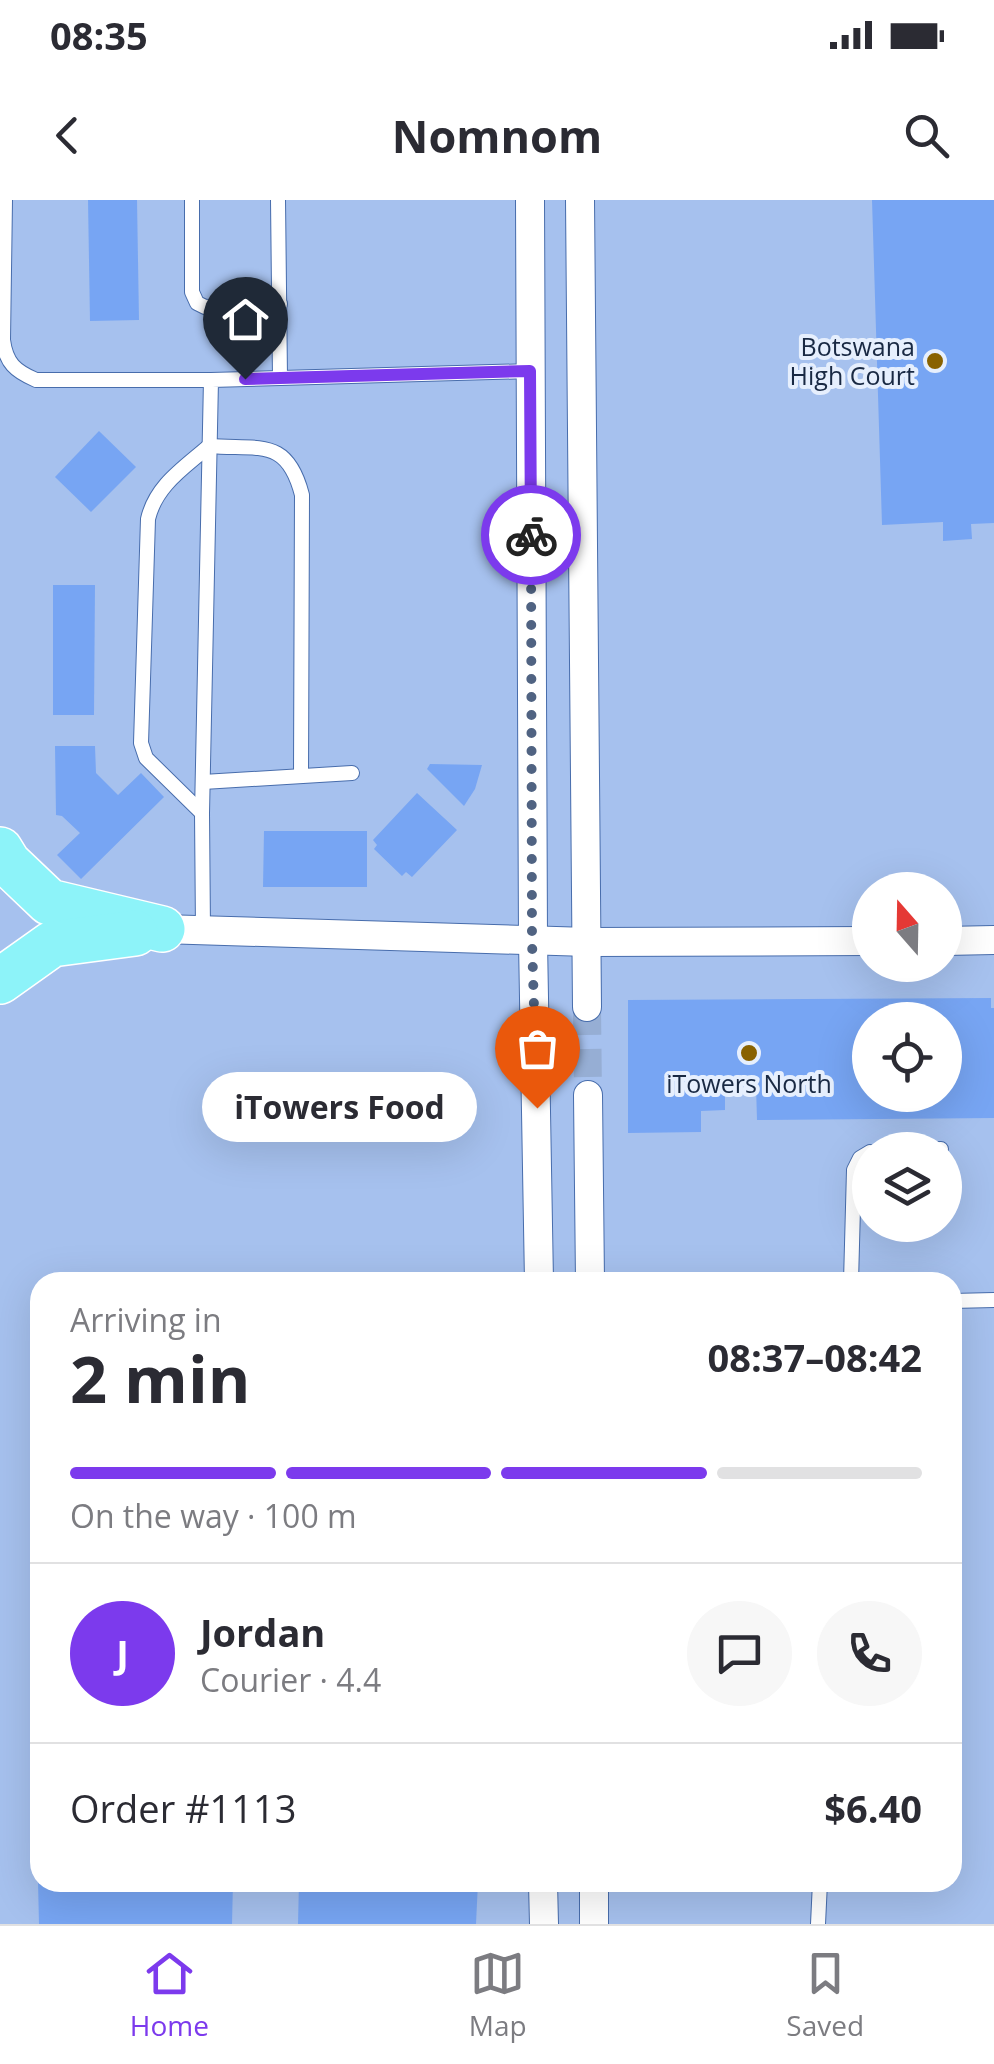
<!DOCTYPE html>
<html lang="en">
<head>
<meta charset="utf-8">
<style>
	:root { --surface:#fff; --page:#f7f7f7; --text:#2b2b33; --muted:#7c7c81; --line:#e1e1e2; --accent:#7c3aed }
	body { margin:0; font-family:"Open Sans",sans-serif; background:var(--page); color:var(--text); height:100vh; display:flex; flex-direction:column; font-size:38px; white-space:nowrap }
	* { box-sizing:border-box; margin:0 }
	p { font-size:32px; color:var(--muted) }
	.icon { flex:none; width:55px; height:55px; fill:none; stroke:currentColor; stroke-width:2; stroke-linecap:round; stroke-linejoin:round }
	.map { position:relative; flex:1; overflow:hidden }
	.panel { position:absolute; left:30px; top:1072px; width:932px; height:620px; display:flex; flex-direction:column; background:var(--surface); border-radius:30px; box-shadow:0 10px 40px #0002 }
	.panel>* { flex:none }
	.needle { width:65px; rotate:340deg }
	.tools { position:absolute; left:852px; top:672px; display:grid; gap:20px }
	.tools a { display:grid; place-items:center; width:110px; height:110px; border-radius:50%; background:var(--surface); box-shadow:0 10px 40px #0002; font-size:50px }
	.pin { position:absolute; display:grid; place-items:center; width:85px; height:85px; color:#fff; margin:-102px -42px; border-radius:50% 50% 50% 0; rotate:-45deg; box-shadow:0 0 10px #0007 }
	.pin .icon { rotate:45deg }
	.courier { position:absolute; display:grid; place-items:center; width:100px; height:100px; margin:-50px; border:8px solid #7c3aed; border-radius:50%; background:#fff; color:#222; box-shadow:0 2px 12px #0007 }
	.bubble { position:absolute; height:70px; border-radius:35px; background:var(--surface); box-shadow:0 10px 40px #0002; font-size:32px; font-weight:700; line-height:70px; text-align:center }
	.head em { font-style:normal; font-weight:700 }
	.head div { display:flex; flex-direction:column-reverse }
	.head { display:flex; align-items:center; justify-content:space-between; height:170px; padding:0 40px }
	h1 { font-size:65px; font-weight:700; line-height:75px }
	.bar { display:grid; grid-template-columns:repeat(4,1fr); gap:15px 10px; align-content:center; height:120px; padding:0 40px }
	.bar i { height:12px; border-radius:8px; background:var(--line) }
	.bar .current { background:var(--accent) }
	.bar p { grid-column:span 4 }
	.line { display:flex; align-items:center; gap:25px; padding:0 40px; border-top:2px solid var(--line) }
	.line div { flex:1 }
	.round { display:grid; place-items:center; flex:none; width:105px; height:105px; border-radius:52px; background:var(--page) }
	.status { display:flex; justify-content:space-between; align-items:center; height:70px; padding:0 50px; background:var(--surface); direction:ltr }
	.status svg { height:28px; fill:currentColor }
	header { display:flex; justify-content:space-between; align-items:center; height:130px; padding:0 40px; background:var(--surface); font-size:45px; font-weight:700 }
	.tabs { display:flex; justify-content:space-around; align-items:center; height:140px; border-top:2px solid var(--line); background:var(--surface); font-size:28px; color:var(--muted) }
	.tabs a { display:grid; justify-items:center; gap:5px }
	.tabs .current { color:var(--accent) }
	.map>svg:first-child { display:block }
</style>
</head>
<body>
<div class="status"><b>08:35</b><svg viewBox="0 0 49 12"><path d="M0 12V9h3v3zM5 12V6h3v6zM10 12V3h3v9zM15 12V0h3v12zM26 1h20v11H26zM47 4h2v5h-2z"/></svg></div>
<header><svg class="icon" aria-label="back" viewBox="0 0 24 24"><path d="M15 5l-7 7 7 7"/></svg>Nomnom<svg class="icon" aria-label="search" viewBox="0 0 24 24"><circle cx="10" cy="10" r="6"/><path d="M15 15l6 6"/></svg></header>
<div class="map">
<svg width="994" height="1724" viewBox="0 0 994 1724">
	<rect width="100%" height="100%" fill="#b5cff8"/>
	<!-- built -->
	<path fill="#a6c1ee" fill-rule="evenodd" d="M0,0H994V1724H0ZM870,690H945V765H870ZM870,820H945V895H870ZM870,950H945V1025H870ZM40,1082H952V1682H40Z"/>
	<!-- building -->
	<g fill="#77a5f3" fill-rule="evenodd">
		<polygon points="88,0 137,0 139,120 90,121"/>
		<polygon points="872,0 994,0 994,323 971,324 972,339 943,341 943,322 882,325"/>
		<polygon points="99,231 136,267 91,312 55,277"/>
		<polygon points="53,385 95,385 94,515 53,515"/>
		<polygon points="55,546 95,546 96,573 118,595 141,573 164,597 81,679 57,655 80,633 62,616 56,615"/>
		<polygon points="430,564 482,565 475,589 464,606 427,569"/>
		<polygon points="417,593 457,630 412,677 406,672 402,676 374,649 377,645 373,640"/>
		<polygon points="264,631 367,631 367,687 263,687"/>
		<path d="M991,798V808H994V918L757,920L756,886L725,885V910L701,911V932L628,933V800ZM870,820H945V895H870Z"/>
		<polygon points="33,1442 40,1442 40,1478 32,1478"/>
		<polygon points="38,1682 233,1682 232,1724 39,1724"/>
		<polygon points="299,1682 478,1682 476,1724 298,1724"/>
	</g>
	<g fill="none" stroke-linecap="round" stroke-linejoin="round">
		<!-- street-tunnel -->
		<polyline stroke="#96aed4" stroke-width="28" stroke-dasharray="28 14" stroke-linecap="butt" points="587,807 588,895"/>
		<defs>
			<g id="lane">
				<path d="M5,0L3,140C6,163 15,171 36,180H211"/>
				<polyline points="192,0 192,92 197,103 205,107 280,104"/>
				<polyline points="278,0 280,178"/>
				<polyline points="203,582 352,573"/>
				<polyline points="202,613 211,180 531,171"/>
				<path d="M203,731L202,613L146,558L141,543L148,319C156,285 184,268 209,246C260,250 287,237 302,295L301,576"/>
				<polyline points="910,950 941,949"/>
				<polyline points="851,1082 854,970 860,958 870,952"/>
				<polyline points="952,1101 994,1100"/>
				<polyline points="818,1724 820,1682"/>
			</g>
			<g id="street">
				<polyline points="530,0 533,741 539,1082"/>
				<polyline points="580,0 587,807"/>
				<polyline points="162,729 588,742 870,741"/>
				<polyline points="945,741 994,740"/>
				<polyline points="588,895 590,1082"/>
				<polyline points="543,1682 544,1724"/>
				<polyline points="594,1682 594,1724"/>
			</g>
			<g id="primary">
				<polyline points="0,650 8,663 49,702 162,729"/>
				<polyline points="0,781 52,744 135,733"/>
			</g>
		</defs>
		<!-- lane casing -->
		<use href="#lane" stroke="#486dac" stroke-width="16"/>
		<!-- street casing -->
		<use href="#street" stroke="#486dac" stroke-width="30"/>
		<!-- primary casing -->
		<use href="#primary" stroke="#fff" stroke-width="48"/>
		<!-- lane -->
		<use href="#lane" stroke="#fff" stroke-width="14"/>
		<!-- street -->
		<use href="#street" stroke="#fff" stroke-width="28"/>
		<!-- primary -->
		<use href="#primary" stroke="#8df3f9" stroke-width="45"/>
	</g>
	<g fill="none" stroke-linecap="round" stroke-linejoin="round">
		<!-- done -->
		<polyline stroke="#506382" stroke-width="10" stroke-dasharray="0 18" points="531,335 532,741 537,908"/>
		<!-- route -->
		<polyline stroke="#7c3aed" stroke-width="12" points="245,179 530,171 531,335"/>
	</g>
	<!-- markers -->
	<g fill="#896200" stroke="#e6effd" stroke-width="4">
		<circle cx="935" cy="161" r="10"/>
		<circle cx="749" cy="853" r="10"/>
	</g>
	<g text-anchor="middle" stroke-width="8" stroke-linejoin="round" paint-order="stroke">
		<!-- poi labels -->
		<g font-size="25" fill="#192943" stroke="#e6effd" text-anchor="end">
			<text x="915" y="156">Botswana<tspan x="915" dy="29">High Court</tspan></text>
			<text x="749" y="893" text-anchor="middle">iTowers North</text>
		</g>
	</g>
</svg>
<div class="tools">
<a><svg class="needle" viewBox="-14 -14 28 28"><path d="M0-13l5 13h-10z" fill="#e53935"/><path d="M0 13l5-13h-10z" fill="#7c7c81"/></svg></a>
<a><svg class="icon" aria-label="locate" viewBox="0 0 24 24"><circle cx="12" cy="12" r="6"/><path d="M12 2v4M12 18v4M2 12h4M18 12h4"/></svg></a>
<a><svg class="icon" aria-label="layers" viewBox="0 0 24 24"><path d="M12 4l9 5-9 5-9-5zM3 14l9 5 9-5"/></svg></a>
</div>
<div class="pin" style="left:537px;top:908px;background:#ea580c"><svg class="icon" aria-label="bag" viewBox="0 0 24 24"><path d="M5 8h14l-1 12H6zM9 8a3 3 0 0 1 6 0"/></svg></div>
<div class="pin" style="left:245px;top:179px;background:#1f2937"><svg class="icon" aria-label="home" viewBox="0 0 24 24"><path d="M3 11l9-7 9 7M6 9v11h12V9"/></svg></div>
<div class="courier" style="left:531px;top:335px"><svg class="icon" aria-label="bike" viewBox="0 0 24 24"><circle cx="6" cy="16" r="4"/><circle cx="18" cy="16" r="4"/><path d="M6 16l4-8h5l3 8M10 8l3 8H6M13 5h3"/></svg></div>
<div class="bubble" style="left:202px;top:872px;width:275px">iTowers Food</div>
<section class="panel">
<div class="head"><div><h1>2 min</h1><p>Arriving in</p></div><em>08:37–08:42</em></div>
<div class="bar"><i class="current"></i><i class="current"></i><i class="current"></i><i></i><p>On the way · 100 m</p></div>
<div class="line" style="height:180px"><b class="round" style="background:var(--accent);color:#fff">J</b><div><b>Jordan</b><p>Courier · 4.4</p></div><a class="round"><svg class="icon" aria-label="chat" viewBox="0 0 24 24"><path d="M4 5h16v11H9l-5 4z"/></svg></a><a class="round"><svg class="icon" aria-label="phone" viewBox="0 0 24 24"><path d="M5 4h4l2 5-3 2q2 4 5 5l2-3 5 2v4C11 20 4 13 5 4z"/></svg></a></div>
<div class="line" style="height:130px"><div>Order #1113</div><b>$6.40</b></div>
</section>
</div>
<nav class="tabs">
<a class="current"><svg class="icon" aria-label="home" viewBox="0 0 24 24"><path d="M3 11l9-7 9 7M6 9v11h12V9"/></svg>Home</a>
<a><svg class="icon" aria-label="map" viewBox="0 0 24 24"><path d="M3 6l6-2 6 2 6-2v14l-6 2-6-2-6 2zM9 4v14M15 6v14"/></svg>Map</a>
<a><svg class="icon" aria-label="saved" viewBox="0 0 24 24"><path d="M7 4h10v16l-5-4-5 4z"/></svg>Saved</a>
</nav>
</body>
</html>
